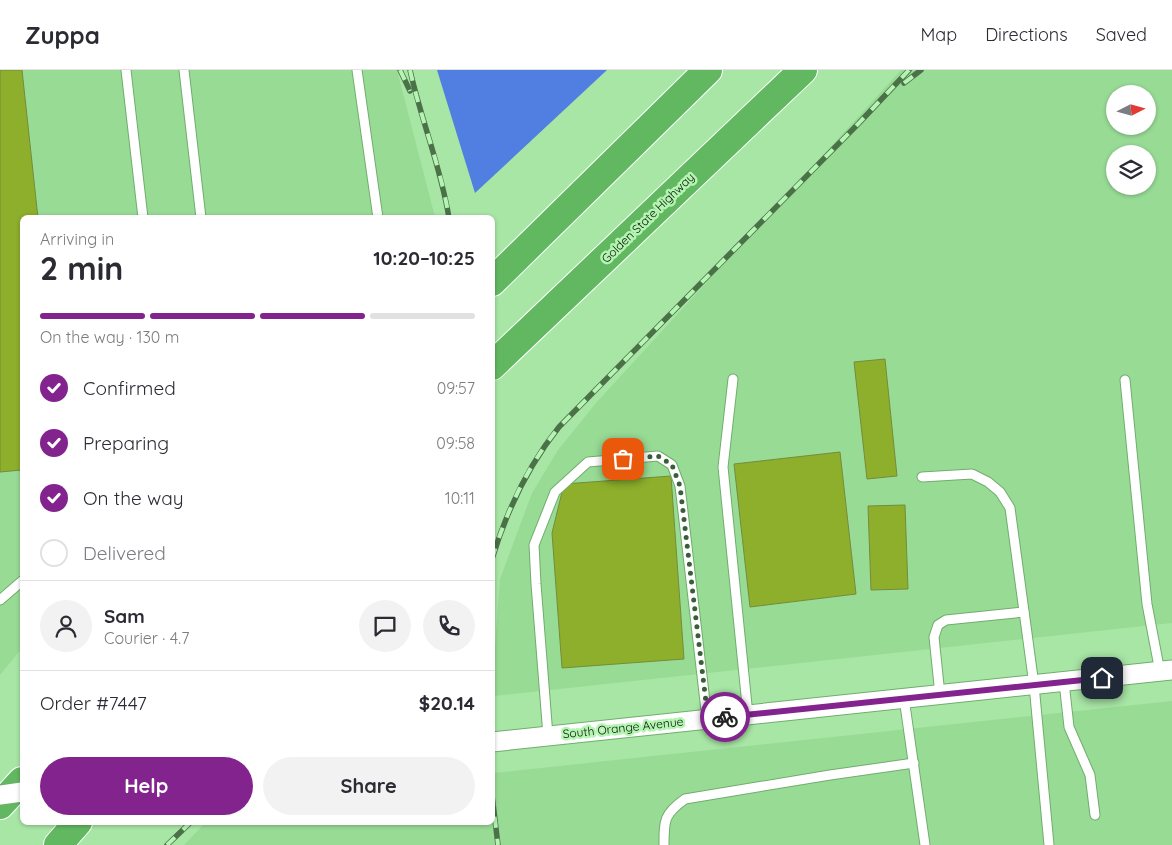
<!DOCTYPE html>
<html lang="en">
<head>
<meta charset="utf-8">
<style>
	:root { --surface:#fff; --page:#f2f2f3; --text:#2b2b33; --muted:#7c7c81; --line:#e1e1e2; --accent:#83238e }
	body { margin:0; font-family:Quicksand,sans-serif; background:var(--page); color:var(--text); height:100vh; display:flex; flex-direction:column; font-size:19px; white-space:nowrap }
	* { box-sizing:border-box; margin:0 }
	p { font-size:16px; color:var(--muted) }
	.icon { flex:none; width:28px; height:28px; fill:none; stroke:currentColor; stroke-width:2; stroke-linecap:round; stroke-linejoin:round }
	.map { position:relative; flex:1; overflow:hidden }
	.drawer { position:absolute; left:20px; top:145px; width:475px; height:610px; display:flex; flex-direction:column; background:var(--surface); border-radius:8px; box-shadow:0 1px 4px #0004 }
	.drawer>* { flex:none }
	.needle { width:32px; rotate:84deg }
	.buttons { position:absolute; left:1106px; top:15px; display:grid; gap:10px }
	.buttons a { display:grid; place-items:center; width:50px; height:50px; border-radius:50%; background:var(--surface); box-shadow:0 1px 4px #0004; font-size:25px }
	.pin { position:absolute; display:grid; place-items:center; width:42px; height:42px; color:#fff; margin:-21px; border-radius:10px; box-shadow:0 2px 8px #0006 }
	.courier { position:absolute; display:grid; place-items:center; width:50px; height:50px; margin:-25px; border:4px solid #83238e; border-radius:50%; background:#fff; color:#222; box-shadow:0 1px 6px #0007 }
	.head em { font-style:normal; font-weight:700 }
	.head div { display:flex; flex-direction:column-reverse }
	.head { display:flex; align-items:center; justify-content:space-between; height:85px; padding:0 20px }
	h1 { font-size:32px; font-weight:700; line-height:38px }
	.bar { display:grid; grid-template-columns:repeat(4,1fr); gap:8px 5px; align-content:center; height:60px; padding:0 20px }
	.bar i { height:6px; border-radius:4px; background:var(--line) }
	.bar .selected { background:var(--accent) }
	.bar p { grid-column:span 4 }
	.line { display:flex; align-items:center; gap:12px; padding:0 20px; border-top:1px solid var(--line) }
	.line div { flex:1 }
	.round { display:grid; place-items:center; flex:none; width:52px; height:52px; border-radius:26px; background:var(--page) }
	ol { padding:0 20px; list-style:none }
	li { display:flex; align-items:center; gap:15px; height:55px }
	li p { margin-inline-start:auto }
	li .icon { padding:5px; border-radius:50%; background:var(--accent); color:#fff; stroke-width:4 }
	li:last-child { color:var(--muted) }
	li i { width:28px; height:28px; border:2px solid var(--line); border-radius:50% }
	.cta { display:flex; gap:10px; margin-top:auto; padding:10px 20px }
	.cta a { flex:1; height:58px; border-radius:30px; background:var(--accent); color:#fff; font-size:20px; font-weight:700; line-height:58px; text-align:center }
	.cta a+a { background:var(--page); color:var(--text) }
	header { display:flex; align-items:center; gap:30px; box-sizing:border-box; height:70px; padding:0 25px; background:var(--surface); border-bottom:1px solid var(--line) }
	header strong { font-size:24px }
	nav { display:flex; gap:28px; margin-inline-start:auto; font-size:18px }
	.map>svg:first-child { display:block }
</style>
</head>
<body>
<header>
<strong>Zuppa</strong>
<nav><a>Map</a><a>Directions</a><a>Saved</a></nav>
</header>
<div class="map">
<svg width="1172" height="775" viewBox="0 0 1172 775">
	<rect width="100%" height="100%" fill="#a8e6a5"/>
	<!-- built -->
	<g fill="#98db95" fill-rule="evenodd">
		<polygon points="0,0 397,0 435,147 22,148 22,578 0,605"/>
		<path d="M901,0H1172V553L494,626L495,578L500,509L532,423L558,380L596,333ZM1115,24H1148V56H1115ZM1115,84H1148V116H1115Z"/>
		<polygon points="1172,631 1172,775 184,775 205,753 492,752 493,703"/>
	</g>
	<!-- water -->
	<polygon fill="#507ee1" points="437,0 607,0 475,123"/>
	<!-- building -->
	<g fill="#8daf2b" stroke="#748c3d">
		<polygon points="0,0 22,0 38,148 22,148 22,400 0,402"/>
		<polygon points="885,289 897,406 867,409 854,292"/>
		<polygon points="840,382 856,524 750,537 734,394"/>
		<polygon points="671,406 684,589 562,598 552,463 564,414"/>
		<polygon points="905,435 908,519 871,520 868,436"/>
	</g>
	<g fill="none" stroke-linecap="round" stroke-linejoin="round">
		<defs>
			<g id="service">
				<polyline points="126,0 143,148"/>
				<polyline points="184,0 201,148"/>
				<polyline points="357,0 378,148"/>
				<polyline points="733,309 723,397 748,645"/>
				<polyline points="1125,310 1147,534 1160,602"/>
				<polyline points="922,407 972,404 988,412 1000,422 1010,438 1034,615 1049,775"/>
				<polyline points="0,530 22,511"/>
				<polyline points="1064,612 1069,657 1090,705 1095,745"/>
				<polyline points="940,625 934,567 938,555 946,550 1024,542"/>
				<polyline points="904,628 925,775"/>
				<polyline points="548,666 536,514 534,475 555,422 588,392 658,386 672,395 680,416 707,649"/>
				<path d="M664,775C664,750 664,744 685,729L830,705L914,693"/>
			</g>
			<polyline id="minor" points="492,672 1172,600"/>
			<g id="motorway">
				<polyline points="492,212 708,0"/>
				<polyline points="492,296 803,0"/>
				<polyline points="0,735 22,711"/>
				<polyline points="58,775 78,752"/>
			</g>
		</defs>
		<!-- service casing -->
		<use href="#service" stroke="#71ad6e" stroke-width="11"/>
		<!-- minor casing -->
		<use href="#minor" stroke="#71ad6e" stroke-width="21"/>
		<!-- motorway casing -->
		<use href="#motorway" stroke="#fff" stroke-width="30"/>
		<!-- service -->
		<use href="#service" stroke="#fff" stroke-width="9"/>
		<!-- minor -->
		<use href="#minor" stroke="#fff" stroke-width="19"/>
		<!-- motorway -->
		<use href="#motorway" stroke="#62b860" stroke-width="28"/>
		<defs>
			<g id="rail">
				<polyline points="400,0 410,21"/>
				<path d="M410,0C421,50 441,97 449,148"/>
				<polyline points="904,13 921,0"/>
				<path d="M492,489C507,440 527,397 559,357L859,53L909,0"/>
				<polyline points="492,725 498,775"/>
				<polyline points="167,775 191,752"/>
			</g>
		</defs>
		<!-- rail casing -->
		<use href="#rail" stroke="#4b7149" stroke-width="5.5"/>
		<!-- rail -->
		<use href="#rail" stroke="#b5f4b2" stroke-width="4" stroke-dasharray="11" stroke-linecap="butt"/>
		<defs>
			<polyline id="minor-bridge" points="0,725 22,722"/>
		</defs>
		<!-- minor-bridge casing -->
		<use href="#minor-bridge" stroke="#71ad6e" stroke-width="21" stroke-linecap="butt"/>
		<!-- minor-bridge -->
		<use href="#minor-bridge" stroke="#fff" stroke-width="19"/>
	</g>
	<g fill="none" stroke-linecap="round" stroke-linejoin="round">
		<!-- done -->
		<polyline stroke="#3b5e3a" stroke-width="5" stroke-dasharray="0 9" points="623,389 658,386 672,395 680,416 708,649 725,647"/>
		<!-- route -->
		<polyline stroke="#83238e" stroke-width="6" points="725,647 1102,608"/>
	</g>
	<g text-anchor="middle" stroke-width="5" stroke-linejoin="round" paint-order="stroke">
		<!-- street labels -->
		<g font-size="12" fill="#011501" stroke="#b5f4b2">
			<text transform="translate(648 148) rotate(-44)" y="4">Golden State Highway</text>
			<text transform="translate(623 658) rotate(-6)" y="4">South Orange Avenue</text>
		</g>
	</g>
</svg>
<div class="buttons">
<a><svg class="needle" viewBox="-14 -14 28 28"><path d="M0-13l5 13h-10z" fill="#e53935"/><path d="M0 13l5-13h-10z" fill="#7c7c81"/></svg></a>
<a><svg class="icon" aria-label="layers" viewBox="0 0 24 24"><path d="M12 4l9 5-9 5-9-5zM3 14l9 5 9-5"/></svg></a>
</div>
<div class="pin" style="left:623px;top:389px;background:#ea580c"><svg class="icon" aria-label="bag" viewBox="0 0 24 24"><path d="M5 8h14l-1 12H6zM9 8a3 3 0 0 1 6 0"/></svg></div>
<div class="pin" style="left:1102px;top:608px;background:#1f2937"><svg class="icon" aria-label="home" viewBox="0 0 24 24"><path d="M3 11l9-7 9 7M6 9v11h12V9"/></svg></div>
<div class="courier" style="left:725px;top:647px"><svg class="icon" aria-label="bike" viewBox="0 0 24 24"><circle cx="6" cy="16" r="4"/><circle cx="18" cy="16" r="4"/><path d="M6 16l4-8h5l3 8M10 8l3 8H6M13 5h3"/></svg></div>
<section class="drawer">
<div class="head"><div><h1>2 min</h1><p>Arriving in</p></div><em>10:20–10:25</em></div>
<div class="bar"><i class="selected"></i><i class="selected"></i><i class="selected"></i><i></i><p>On the way · 130 m</p></div>
<ol>
<li><svg class="icon" aria-label="check" viewBox="0 0 24 24"><path d="M5 12l5 5 9-10"/></svg>Confirmed<p>09:57</p></li>
<li><svg class="icon" aria-label="check" viewBox="0 0 24 24"><path d="M5 12l5 5 9-10"/></svg>Preparing<p>09:58</p></li>
<li><svg class="icon" aria-label="check" viewBox="0 0 24 24"><path d="M5 12l5 5 9-10"/></svg>On the way<p>10:11</p></li>
<li><i></i>Delivered</li>
</ol>
<div class="line" style="height:90px"><a class="round"><svg class="icon" aria-label="person" viewBox="0 0 24 24"><circle cx="12" cy="8" r="4"/><path d="M4 21q1-7 8-7t8 7"/></svg></a><div><b>Sam</b><p>Courier · 4.7</p></div><a class="round"><svg class="icon" aria-label="chat" viewBox="0 0 24 24"><path d="M4 5h16v11H9l-5 4z"/></svg></a><a class="round"><svg class="icon" aria-label="phone" viewBox="0 0 24 24"><path d="M5 4h4l2 5-3 2q2 4 5 5l2-3 5 2v4C11 20 4 13 5 4z"/></svg></a></div>
<div class="line" style="height:65px"><div>Order #7447</div><b>$20.14</b></div>
<div class="cta"><a>Help</a><a>Share</a></div>
</section>
</div>
</body>
</html>
